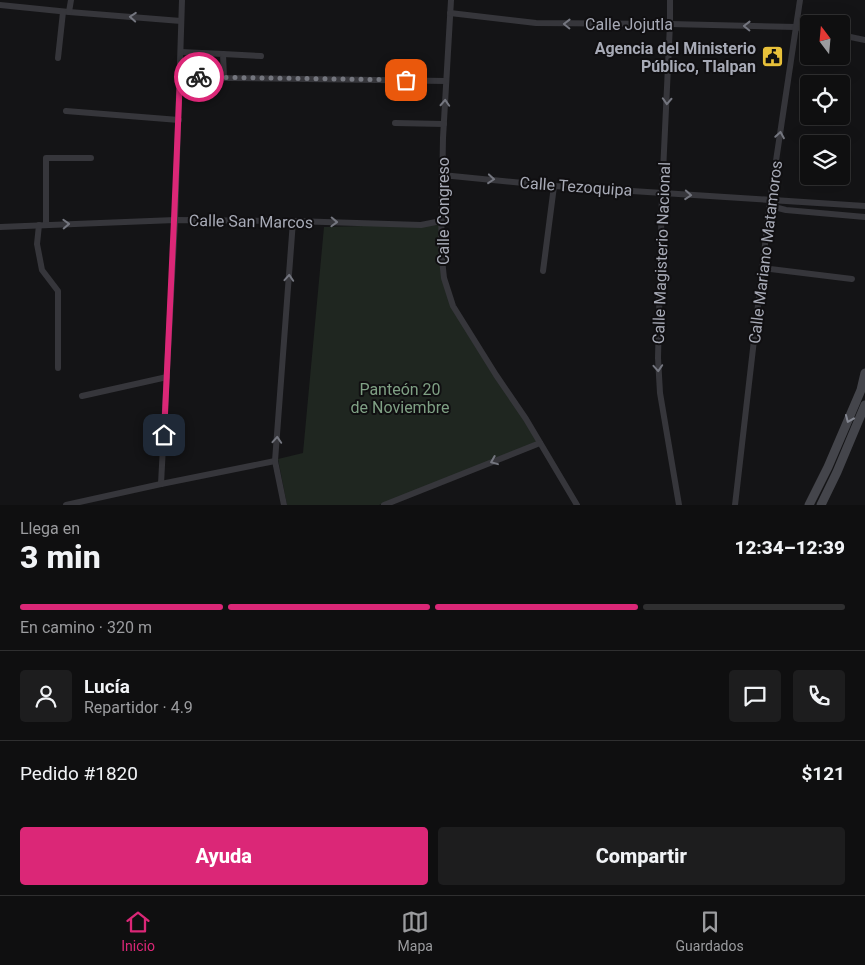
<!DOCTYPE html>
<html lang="es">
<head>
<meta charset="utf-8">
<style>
	:root { --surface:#0f0f10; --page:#1d1d1e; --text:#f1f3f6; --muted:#9b9c9f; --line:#2f2f30; --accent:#db2777 }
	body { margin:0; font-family:Roboto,sans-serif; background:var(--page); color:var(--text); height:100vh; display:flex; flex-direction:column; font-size:19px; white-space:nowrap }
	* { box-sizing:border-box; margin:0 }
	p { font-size:16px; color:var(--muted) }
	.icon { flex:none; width:28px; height:28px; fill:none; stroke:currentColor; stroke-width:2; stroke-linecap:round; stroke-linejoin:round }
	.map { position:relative; height:505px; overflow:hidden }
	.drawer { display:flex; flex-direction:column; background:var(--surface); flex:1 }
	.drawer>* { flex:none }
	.needle { width:32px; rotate:344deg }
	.buttons { position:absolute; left:800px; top:15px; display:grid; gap:10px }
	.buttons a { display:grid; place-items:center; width:50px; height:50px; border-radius:5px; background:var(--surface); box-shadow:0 5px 20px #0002,0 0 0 1px var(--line); font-size:25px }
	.pin { position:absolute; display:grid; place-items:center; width:42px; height:42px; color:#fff; margin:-21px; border-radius:10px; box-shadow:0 2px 8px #0006 }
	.courier { position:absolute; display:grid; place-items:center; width:50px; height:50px; margin:-25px; border:4px solid #db2777; border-radius:50%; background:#fff; color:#222; box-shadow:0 1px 6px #0007 }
	.summary em { font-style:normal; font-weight:800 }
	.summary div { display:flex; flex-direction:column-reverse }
	.summary { display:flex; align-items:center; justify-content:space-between; height:85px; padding:0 20px }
	h1 { font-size:32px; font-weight:800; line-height:38px }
	.bar { display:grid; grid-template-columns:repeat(4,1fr); gap:8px 5px; align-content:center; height:60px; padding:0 20px }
	.bar i { height:6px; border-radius:4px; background:var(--line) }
	.bar .selected { background:var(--accent) }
	.bar p { grid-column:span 4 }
	.line { display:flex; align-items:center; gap:12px; padding:0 20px; border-top:1px solid var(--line) }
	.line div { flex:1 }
	.round { display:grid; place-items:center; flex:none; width:52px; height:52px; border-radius:5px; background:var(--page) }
	.primary-button { display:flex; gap:10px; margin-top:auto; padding:10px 20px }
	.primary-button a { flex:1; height:58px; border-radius:5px; background:var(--accent); color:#fff; font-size:20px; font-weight:800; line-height:58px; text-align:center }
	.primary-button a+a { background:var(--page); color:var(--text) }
	.dock { display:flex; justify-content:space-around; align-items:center; height:70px; border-top:1px solid var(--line); background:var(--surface); font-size:14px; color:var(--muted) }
	.dock a { display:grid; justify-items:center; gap:2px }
	.dock .selected { color:var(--accent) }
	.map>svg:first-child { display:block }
</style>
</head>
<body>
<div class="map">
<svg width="865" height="505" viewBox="0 0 865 505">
	<rect width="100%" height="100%" fill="#141416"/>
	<!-- green -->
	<polygon fill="#1f2620" points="441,224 441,252 452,307 538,442 379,505 287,505 278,459 303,453 324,227"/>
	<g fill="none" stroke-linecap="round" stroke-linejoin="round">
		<!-- street -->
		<g stroke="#36363b" stroke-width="6">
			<polyline points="451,0 443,138 441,250 444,278 453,306 496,375 526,419 577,505"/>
			<polyline points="670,0 670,24 662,193 658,358 660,393 679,505"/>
			<polyline points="0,5 69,12 181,21"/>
			<polyline points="69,12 71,0"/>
			<polyline points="450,13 536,23 670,24 796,27 809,30"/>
			<polyline points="841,35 865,40"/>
			<polyline points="181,52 223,54 224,78"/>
			<polyline points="223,54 261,56"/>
			<polyline points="58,58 63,12"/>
			<polyline points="180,76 229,78 446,81"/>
			<polyline points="66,111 179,120"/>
			<polyline points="395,123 444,124"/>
			<polyline points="442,175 554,186 865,206"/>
			<polyline points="770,201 778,208 786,210 865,217"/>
			<polyline points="39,225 37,244 42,270 58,291 58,368"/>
			<polyline points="46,225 46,158 91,158"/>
			<polyline points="0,227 175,220 293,221 421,225 441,221"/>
			<polyline points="762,268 852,279"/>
			<polyline points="543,271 554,186"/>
			<polyline points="82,396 167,377"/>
			<polyline points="161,484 175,220 182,0"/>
			<polyline points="66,505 161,484 275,461"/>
			<polyline points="284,505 275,461 293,221"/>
			<polyline points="384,505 540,443"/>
			<polyline points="735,505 770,201 800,0"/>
		</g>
		<!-- secondary -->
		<g stroke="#44454b" stroke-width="9">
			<polyline points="809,505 828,467 861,390 865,373"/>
			<polyline points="821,505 837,472 865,405"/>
		</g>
	</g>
	<!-- one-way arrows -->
	<defs><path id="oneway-chevron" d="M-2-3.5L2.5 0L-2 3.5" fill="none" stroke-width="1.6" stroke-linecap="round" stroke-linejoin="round" transform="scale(1.25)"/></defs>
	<g stroke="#74767f">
		<use href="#oneway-chevron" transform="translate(133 17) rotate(-176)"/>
		<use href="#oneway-chevron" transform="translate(567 24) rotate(-179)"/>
		<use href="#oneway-chevron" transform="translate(747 26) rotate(-179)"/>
		<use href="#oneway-chevron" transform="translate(667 101) rotate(93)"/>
		<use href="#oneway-chevron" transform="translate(445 103) rotate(-87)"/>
		<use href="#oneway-chevron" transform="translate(780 135) rotate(-81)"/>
		<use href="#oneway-chevron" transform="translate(491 179) rotate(5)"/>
		<use href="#oneway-chevron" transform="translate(688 195) rotate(4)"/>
		<use href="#oneway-chevron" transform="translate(334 222) rotate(2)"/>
		<use href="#oneway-chevron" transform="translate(66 224) rotate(-2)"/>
		<use href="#oneway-chevron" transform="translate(289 278) rotate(-86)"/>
		<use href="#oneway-chevron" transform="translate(658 368) rotate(86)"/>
		<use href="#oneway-chevron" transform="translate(277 440) rotate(-86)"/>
		<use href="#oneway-chevron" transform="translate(494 461) rotate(158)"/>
	</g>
	<use stroke="#848791" href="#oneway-chevron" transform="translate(849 419) rotate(113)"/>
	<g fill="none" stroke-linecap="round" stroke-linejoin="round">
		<!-- done -->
		<polyline stroke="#74767e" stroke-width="5" stroke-dasharray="0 9" points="199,77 406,80"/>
		<!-- route -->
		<polyline stroke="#db2777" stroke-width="6" points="164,435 174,220 180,76 199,77"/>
	</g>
	<!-- icons -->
	<defs>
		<symbol id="civic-square" viewBox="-11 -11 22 22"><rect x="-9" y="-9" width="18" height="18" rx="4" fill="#e8c13a" stroke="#100f11"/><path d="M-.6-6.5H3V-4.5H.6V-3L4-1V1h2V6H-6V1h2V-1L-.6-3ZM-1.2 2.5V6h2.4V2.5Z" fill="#111"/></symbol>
	</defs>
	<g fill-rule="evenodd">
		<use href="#civic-square" x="760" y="44" width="25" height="25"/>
	</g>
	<g text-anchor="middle" stroke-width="4" stroke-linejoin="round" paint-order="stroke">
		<!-- street labels -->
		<g font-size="16" fill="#a7aab6" stroke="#100f11">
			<text x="629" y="30">Calle Jojutla</text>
			<text transform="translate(576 186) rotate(4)" y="6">Calle Tezoquipa</text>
			<text transform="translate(443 211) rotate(-90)" y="6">Calle Congreso</text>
			<text transform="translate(251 221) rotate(1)" y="6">Calle San Marcos</text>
			<text transform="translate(765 252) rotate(-83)" y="6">Calle Mariano Matamoros</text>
			<text transform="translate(661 253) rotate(-88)" y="6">Calle Magisterio Nacional</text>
		</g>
		<!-- poi labels -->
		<g font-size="16" font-weight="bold" fill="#a7aab6" stroke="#100f11" text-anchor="end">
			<text x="756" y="54">Agencia del Ministerio<tspan x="756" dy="18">Público, Tlalpan</tspan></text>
		</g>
		<!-- park labels -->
		<g font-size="16" fill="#7fa084" stroke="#100f11">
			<text x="400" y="395">Panteón 20<tspan x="400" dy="18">de Noviembre</tspan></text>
		</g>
	</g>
</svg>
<div class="buttons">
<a><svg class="needle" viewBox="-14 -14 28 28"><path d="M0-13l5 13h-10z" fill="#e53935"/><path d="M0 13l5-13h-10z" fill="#9b9c9f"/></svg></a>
<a><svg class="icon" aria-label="locate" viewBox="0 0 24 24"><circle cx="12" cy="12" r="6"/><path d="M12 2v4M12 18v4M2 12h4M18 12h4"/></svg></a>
<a><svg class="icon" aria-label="layers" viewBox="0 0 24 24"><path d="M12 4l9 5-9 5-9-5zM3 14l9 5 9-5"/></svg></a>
</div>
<div class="pin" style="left:406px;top:80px;background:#ea580c"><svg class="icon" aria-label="bag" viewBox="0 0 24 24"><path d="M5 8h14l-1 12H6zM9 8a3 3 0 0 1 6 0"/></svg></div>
<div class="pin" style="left:164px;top:435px;background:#1f2937"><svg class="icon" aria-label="home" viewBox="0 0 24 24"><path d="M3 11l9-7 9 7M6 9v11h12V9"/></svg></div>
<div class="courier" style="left:199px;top:77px"><svg class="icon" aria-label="bike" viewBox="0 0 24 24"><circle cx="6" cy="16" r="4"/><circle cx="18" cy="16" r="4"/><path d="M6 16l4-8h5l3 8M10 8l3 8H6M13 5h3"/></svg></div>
</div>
<section class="drawer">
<div class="summary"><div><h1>3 min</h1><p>Llega en</p></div><em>12:34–12:39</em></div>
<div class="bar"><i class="selected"></i><i class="selected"></i><i class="selected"></i><i></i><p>En camino · 320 m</p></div>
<div class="line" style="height:90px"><a class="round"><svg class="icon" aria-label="person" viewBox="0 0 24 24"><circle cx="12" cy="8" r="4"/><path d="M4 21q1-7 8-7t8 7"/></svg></a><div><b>Lucía</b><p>Repartidor · 4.9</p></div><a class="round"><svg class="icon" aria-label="chat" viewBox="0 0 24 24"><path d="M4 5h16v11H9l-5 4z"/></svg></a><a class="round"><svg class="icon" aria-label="phone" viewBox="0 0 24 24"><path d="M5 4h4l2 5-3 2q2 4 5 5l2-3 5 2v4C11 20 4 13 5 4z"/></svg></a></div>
<div class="line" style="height:65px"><div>Pedido #1820</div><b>$121</b></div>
<div class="primary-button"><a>Ayuda</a><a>Compartir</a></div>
</section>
<nav class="dock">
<a class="selected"><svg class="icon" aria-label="home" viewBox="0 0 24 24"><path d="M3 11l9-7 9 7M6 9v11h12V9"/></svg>Inicio</a>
<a><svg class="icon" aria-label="map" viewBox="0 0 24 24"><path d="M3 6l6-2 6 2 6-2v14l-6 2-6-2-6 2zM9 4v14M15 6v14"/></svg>Mapa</a>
<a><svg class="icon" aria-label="saved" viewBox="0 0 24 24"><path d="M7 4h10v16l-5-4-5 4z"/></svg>Guardados</a>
</nav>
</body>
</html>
